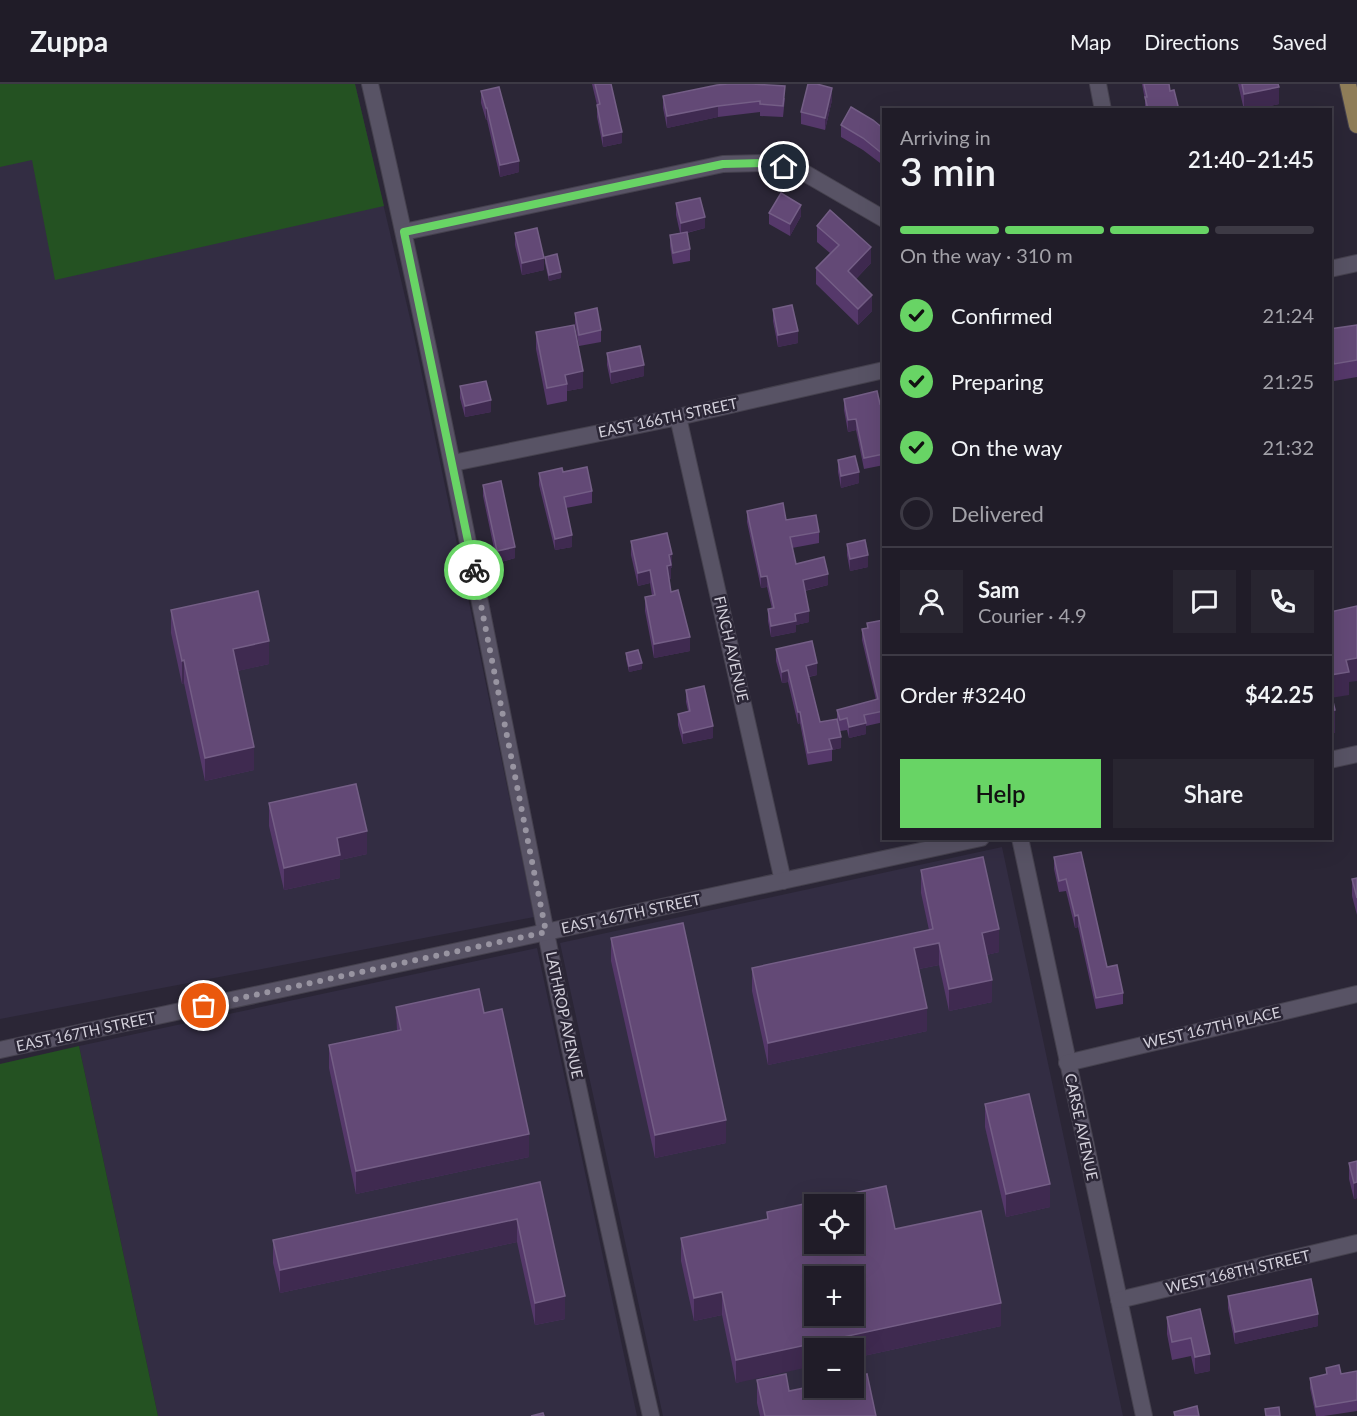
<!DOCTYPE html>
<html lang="en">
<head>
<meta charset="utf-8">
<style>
	:root { --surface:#201c28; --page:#282530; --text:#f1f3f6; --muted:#a2a1a8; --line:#3d3a45; --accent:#68d465 }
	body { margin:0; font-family:Lato,sans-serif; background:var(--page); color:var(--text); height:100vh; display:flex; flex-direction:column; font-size:22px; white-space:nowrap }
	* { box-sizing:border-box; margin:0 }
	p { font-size:20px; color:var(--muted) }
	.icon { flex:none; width:33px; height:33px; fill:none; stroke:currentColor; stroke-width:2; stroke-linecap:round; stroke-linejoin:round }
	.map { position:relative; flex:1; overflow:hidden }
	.details { position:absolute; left:882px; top:24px; width:450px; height:732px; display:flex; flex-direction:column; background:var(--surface); border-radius:0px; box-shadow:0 6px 24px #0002,0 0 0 2px var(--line) }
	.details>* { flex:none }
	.controls { position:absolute; left:804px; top:1110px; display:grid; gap:12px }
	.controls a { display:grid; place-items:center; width:60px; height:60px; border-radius:0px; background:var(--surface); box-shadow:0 6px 24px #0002,0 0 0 2px var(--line); font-size:30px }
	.pin { position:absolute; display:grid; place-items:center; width:51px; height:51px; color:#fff; margin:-26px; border:3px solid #fff; border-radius:50%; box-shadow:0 2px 6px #0007 }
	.courier { position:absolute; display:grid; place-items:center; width:60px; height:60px; margin:-30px; border:4px solid #68d465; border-radius:50%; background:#fff; color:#222; box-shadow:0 2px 8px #0007 }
	.summary em { font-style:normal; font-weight:600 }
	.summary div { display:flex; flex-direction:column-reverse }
	.summary { display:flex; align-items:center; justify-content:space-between; height:102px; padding:0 18px }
	h1 { font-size:39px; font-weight:600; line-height:45px }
	.bar { display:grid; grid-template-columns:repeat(4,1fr); gap:9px 6px; align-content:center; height:72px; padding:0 18px }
	.bar i { height:8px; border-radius:4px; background:var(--line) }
	.bar .current { background:var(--accent) }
	.bar p { grid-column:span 4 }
	.line { display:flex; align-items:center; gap:15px; padding:0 18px; border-top:2px solid var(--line) }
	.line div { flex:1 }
	.round { display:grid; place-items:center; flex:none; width:63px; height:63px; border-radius:0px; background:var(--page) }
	ol { padding:0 18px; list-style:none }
	li { display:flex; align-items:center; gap:18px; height:66px }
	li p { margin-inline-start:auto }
	li .icon { padding:6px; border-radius:50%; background:var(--accent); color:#111; stroke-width:4 }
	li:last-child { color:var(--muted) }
	li i { width:33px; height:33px; border:3px solid var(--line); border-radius:50% }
	.button { display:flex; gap:12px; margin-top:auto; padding:12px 18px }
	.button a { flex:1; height:69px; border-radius:0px; background:var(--accent); color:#111; font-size:24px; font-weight:600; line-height:69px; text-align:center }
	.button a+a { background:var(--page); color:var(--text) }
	header { display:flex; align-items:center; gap:36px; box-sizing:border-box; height:84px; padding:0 30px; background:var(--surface); border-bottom:2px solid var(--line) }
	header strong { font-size:28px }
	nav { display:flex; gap:33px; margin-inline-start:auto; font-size:21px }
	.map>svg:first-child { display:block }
</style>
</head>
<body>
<header>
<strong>Zuppa</strong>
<nav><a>Map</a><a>Directions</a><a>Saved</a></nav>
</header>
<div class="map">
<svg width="1357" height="1332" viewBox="0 0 1357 1332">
	<rect width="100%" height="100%" fill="#2b2636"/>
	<!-- built -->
	<g fill="#332d43" fill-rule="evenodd">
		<polygon points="0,0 355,0 413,247 534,833 0,935"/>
		<path d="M1002,763L1123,1332H663L560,859ZM814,1120H854V1160H814ZM814,1192H854V1232H814ZM814,1264H854V1304H814Z"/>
		<polygon points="537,864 637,1332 158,1332 79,962"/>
	</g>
	<!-- green -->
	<g fill="#245222">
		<polygon points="0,0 355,0 384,122 55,196 32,76 0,83"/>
		<polygon points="79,962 158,1332 0,1332 0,980"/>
	</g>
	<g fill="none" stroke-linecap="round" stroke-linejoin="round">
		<defs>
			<g id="minor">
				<path d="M370,0C435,280 488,562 545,844C578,1007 614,1170 651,1332"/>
				<polyline points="1098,0 1103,26"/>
				<polyline points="404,148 723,80 765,79 803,88 884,135"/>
				<polyline points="1330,185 1357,179"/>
				<polyline points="678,333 783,797"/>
				<polyline points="453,379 678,333 884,286"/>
				<polyline points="1330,676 1357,670"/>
				<polyline points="1020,754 1144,1332"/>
				<polyline points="0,966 981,754"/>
				<polyline points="1067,979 1357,910"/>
				<polyline points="1119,1216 1357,1159"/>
			</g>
			<polyline id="primary" points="1348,0 1357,41"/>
		</defs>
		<!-- minor casing -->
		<use href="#minor" stroke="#45414e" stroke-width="18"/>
		<!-- primary casing -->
		<use href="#primary" stroke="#45414e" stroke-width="18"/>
		<!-- minor -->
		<use href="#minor" stroke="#585365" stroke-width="16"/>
		<!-- primary -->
		<use href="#primary" stroke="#8f7d58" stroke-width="16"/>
	</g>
	<!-- wall -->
	<g fill="#55386a">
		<polygon points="592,0 611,0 622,59 603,63 597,33 597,21"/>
		<polygon points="1142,0 1169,0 1170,7 1179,26 1145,26 1145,16"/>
		<polygon points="1238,0 1278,0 1279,20 1253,26 1244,26"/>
		<polygon points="481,7 519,88 500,93 487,36 486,36 481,19"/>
		<polygon points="663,12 785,14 783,33 760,32 760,28 718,33 667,44 663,24"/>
		<polygon points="832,16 825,46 801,40 801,28"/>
		<polygon points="841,41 884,45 884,82 863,66 841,53"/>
		<polygon points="676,119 705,144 687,149 690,165 690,177 673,180 670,162 670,151 680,149 676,131"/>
		<polygon points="769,129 801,132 790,152 769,140"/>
		<polygon points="817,142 871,179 856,195 872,227 858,241 816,200 816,184 830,169 817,158"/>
		<polygon points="515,149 544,186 522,191 515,161"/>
		<polygon points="545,173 561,194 549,197 545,179"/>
		<polygon points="773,225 798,259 778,263 773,237"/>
		<polygon points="575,229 601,246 601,258 579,262 575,240"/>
		<polygon points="1357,241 1357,293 1334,297 1330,274 1330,245"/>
		<polygon points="536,248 583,304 567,307 567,317 547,321 536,265"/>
		<polygon points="607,269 644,292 611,300 607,281"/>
		<polygon points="460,302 491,328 465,333 460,314"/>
		<polygon points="844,315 880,320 884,319 884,381 864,385 856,346 848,348 844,326"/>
		<polygon points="838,376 859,399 841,404 838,388"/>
		<polygon points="563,388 592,407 592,419 566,424 572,463 555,466 539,401 539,389"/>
		<polygon points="483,401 515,474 497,479 483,412"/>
		<polygon points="747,427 786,436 819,448 819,459 792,464 796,480 828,501 805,507 809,538 796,541 796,548 771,553 768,537 768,525 772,525 767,503 761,504 747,438"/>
		<polygon points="631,457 672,484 671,484 671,495 669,495 671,508 690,567 654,574 645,527 645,513 652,512 650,499 638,502 631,471"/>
		<polygon points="847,460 868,483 850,487 847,471"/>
		<polygon points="171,526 269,580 237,587 254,686 205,697 184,599 182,600 171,549"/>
		<polygon points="884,536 884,638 866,642 866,650 849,654 847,646 840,647 841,664 832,666 832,677 808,681 800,639 798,640 788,598 782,599 776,577 776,565 817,591 809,593 820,638 837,635 837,626 876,616 862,556 862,545 867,544 867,539"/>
		<polygon points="626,569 642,585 629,588 626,575"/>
		<polygon points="686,606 713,654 683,660 678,641 678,630 688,627 686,618"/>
		<polygon points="269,719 367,770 340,776 340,794 284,806 269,742"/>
		<polygon points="1081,768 1107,883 1123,909 1123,920 1096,925 1078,843 1075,844 1066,807 1059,808 1054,785 1054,773"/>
		<polygon points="921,786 999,868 986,871 992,918 949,927 939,881 919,885 927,947 768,981 752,907 752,884 929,846 921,809"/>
		<polygon points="1357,794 1357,831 1352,812 1352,795"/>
		<polygon points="611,854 726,1059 655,1074 611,877"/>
		<polygon points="396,923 484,929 529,1073 356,1110 329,984 329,961 397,947"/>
		<polygon points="985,1020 1050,1123 1006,1133 985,1043"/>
		<polygon points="1357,1077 1357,1114 1354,1115 1349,1095 1349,1079"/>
		<polygon points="540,1098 565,1235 535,1241 517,1158 280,1209 273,1179 273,1156"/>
		<polygon points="767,1128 895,1145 1001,1242 854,1274 854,1264 736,1299 722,1231 694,1237 681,1177 681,1154 767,1136"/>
		<polygon points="1228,1212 1318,1242 1235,1260 1228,1224"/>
		<polygon points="1200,1225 1210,1287 1195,1290 1191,1272 1172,1276 1167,1250 1167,1233"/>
		<polygon points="1326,1284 1341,1290 1357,1287 1357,1327 1324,1332 1316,1332 1310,1304 1310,1294 1326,1291"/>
		<polygon points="757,1296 789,1307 876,1332 760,1332 757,1319"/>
	</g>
	<!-- shaded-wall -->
	<g fill="#3f2a50">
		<polygon points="1279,3 1279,20 1253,26 1244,26 1244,10"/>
		<polygon points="832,4 832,16 825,46 825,34"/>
		<polygon points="718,22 718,33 667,44 667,32"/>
		<rect x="486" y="24" width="1" height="12"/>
		<polygon points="622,48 622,59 603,63 603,52"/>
		<polygon points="519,77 519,88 500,93 500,81"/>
		<polygon points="801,121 801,132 790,152 790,140"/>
		<polygon points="705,133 705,144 681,150 681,139"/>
		<polygon points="871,163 871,179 848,203 848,187"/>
		<polygon points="544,174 544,186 522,191 522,179"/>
		<polygon points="561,188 561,194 549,197 549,191"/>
		<polygon points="872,211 872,227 858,241 858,225"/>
		<polygon points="798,247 798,259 778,263 778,251"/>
		<polygon points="644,281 644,292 611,300 611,288"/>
		<polygon points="583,287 583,304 567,307 567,300 565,291"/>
		<polygon points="491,316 491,328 465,333 465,322"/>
		<polygon points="856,335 856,346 848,348 848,336"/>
		<polygon points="859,388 859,399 841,404 841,392"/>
		<polygon points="572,451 572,463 555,466 555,455"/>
		<polygon points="515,463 515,474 497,479 497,467"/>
		<polygon points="672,470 672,484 671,484 671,495 667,496 667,482 669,471"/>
		<polygon points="868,471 868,483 850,487 850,475"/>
		<polygon points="650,486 650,499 638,502 638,489"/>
		<polygon points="828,490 828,501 803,507 803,496"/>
		<polygon points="767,492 767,503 761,504 761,493"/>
		<polygon points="809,527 809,538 796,541 796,548 771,553 771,542 795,530"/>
		<polygon points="690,553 690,567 654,574 654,560"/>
		<polygon points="269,557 269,580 233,588 233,565"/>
		<polygon points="1357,574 1357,597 1349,598 1349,611 1330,614 1330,591 1346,576"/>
		<polygon points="184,576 184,599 182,600 182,577"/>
		<polygon points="642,579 642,585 629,588 629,582"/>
		<polygon points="817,579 817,591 806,593 806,582"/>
		<polygon points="788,586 788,598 782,599 782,588"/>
		<polygon points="1335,626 1335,649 1330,650 1330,627"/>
		<polygon points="798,628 800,628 800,639 798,640"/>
		<polygon points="866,639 866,650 849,654 849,643"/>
		<polygon points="713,642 713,654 683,660 683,649"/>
		<polygon points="841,653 841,664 832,666 829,655"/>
		<polygon points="254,663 254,686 205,697 205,674"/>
		<polygon points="367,747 367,770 340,776 340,794 284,806 284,784 337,754"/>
		<polygon points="1078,831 1078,843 1075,844 1075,832"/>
		<polygon points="999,845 999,868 982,872 982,849"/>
		<polygon points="939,859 939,881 914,886 914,864"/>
		<polygon points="992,896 992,918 949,927 949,905"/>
		<polygon points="927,924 927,947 768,981 768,959"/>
		<polygon points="726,1036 726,1059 655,1074 655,1051"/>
		<polygon points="529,1050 529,1073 356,1110 356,1087"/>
		<polygon points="1357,1098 1357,1114 1354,1115 1354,1099"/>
		<polygon points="1050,1100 1050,1123 1006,1133 1006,1110"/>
		<polygon points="517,1135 517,1158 280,1209 280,1186"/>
		<polygon points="722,1208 722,1231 694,1237 694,1214"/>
		<polygon points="565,1212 565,1235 535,1241 535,1219"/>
		<polygon points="1001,1219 1001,1242 854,1274 854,1264 814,1264 814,1282 736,1299 736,1276"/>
		<polygon points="1318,1230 1318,1242 1235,1260 1235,1248"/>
		<polygon points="1210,1270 1210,1287 1195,1290 1195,1273"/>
	</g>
	<!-- building -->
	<g fill="#634976" stroke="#745e86" stroke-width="1.5" fill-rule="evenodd">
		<polygon points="595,0 611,0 622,48 603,52 597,21 600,20"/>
		<polygon points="728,0 752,0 785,2 783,22 760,20 760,17 718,22 667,32 663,12 717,1"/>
		<polygon points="808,0 817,0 832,4 825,34 801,28"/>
		<polygon points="1144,0 1169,0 1170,7 1174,6 1179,26 1148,26 1145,13 1147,13"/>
		<polygon points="1242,0 1278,0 1279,3 1244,10"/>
		<polygon points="499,3 519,77 500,81 487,24 486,24 481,7"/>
		<polygon points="851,23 873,36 884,45 884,71 863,54 841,41"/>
		<polygon points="781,109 801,121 790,140 769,129"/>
		<polygon points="700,114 705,133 681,139 676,119"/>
		<polygon points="830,126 871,163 848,187 872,211 858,225 816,184 839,161 817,142"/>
		<polygon points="537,144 544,174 522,179 515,149"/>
		<polygon points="687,148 690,165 673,169 670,151"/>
		<polygon points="557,170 561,188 549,191 545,173"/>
		<polygon points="792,221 798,247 778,251 773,225"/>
		<polygon points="597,224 601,246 579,251 575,229"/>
		<polygon points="574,241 583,287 565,291 567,300 547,304 536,248"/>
		<polygon points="1357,241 1357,276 1334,280 1330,257 1330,245"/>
		<polygon points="640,262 644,281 611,288 607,269"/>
		<polygon points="486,297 491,316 465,322 460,302"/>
		<polygon points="877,307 880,320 884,319 884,370 864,374 856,335 848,336 844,315"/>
		<polygon points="855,372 859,388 841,392 838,376"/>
		<polygon points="587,383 592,407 564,413 572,451 555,455 539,389 562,384 563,388"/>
		<polygon points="501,397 515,463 497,467 483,401"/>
		<polygon points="783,419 786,436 816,431 819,448 790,453 796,480 824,473 828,490 803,496 809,527 795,530 796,537 771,542 768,525 774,524 767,492 761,493 747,427"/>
		<polygon points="667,449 672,470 669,471 671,481 667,482 671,508 678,506 690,553 654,560 645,513 655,511 650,486 638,489 631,457"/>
		<polygon points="865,456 868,471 850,475 847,460"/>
		<polygon points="258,507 269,557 233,565 254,663 205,674 184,576 182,577 171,526"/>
		<polygon points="1357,522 1357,574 1346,576 1349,588 1330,591 1330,528"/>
		<polygon points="884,536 884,627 864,631 866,639 849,643 847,634 840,636 837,626 878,615 862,545 868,544 867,539"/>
		<polygon points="812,557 817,579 806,582 820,638 837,635 841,653 829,655 832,665 808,669 800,628 798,628 788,586 782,588 776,565"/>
		<polygon points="638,566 642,579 629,582 626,569"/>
		<polygon points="704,602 713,642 683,649 678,630 690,627 686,606"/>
		<polygon points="1330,605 1335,626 1330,627"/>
		<polygon points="356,700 367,747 337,754 340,771 284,784 269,719"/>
		<polygon points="1081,768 1107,883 1117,881 1123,909 1096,914 1078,831 1075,832 1066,795 1059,797 1054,773"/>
		<polygon points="983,773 999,845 982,849 992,896 949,905 939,859 914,864 927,924 768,959 752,884 933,845 921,786"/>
		<polygon points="1357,794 1357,814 1352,795"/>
		<polygon points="683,839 726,1036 655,1051 611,854"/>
		<polygon points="479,905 484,929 502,925 529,1050 356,1087 329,961 401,946 396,923"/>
		<polygon points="1029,1010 1050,1100 1006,1110 985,1020"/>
		<polygon points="1357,1077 1357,1098 1354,1099 1349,1079"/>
		<polygon points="540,1098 565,1212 535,1219 517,1135 280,1186 273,1156"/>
		<path d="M886,1102L895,1145L981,1127L1001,1219L736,1276L722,1208L694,1214L681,1154L768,1135L767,1128ZM814,1120H854V1160H814ZM814,1192H854V1232H814Z"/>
		<polygon points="1311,1195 1318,1230 1235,1248 1228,1212"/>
		<polygon points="1200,1225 1210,1270 1195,1273 1191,1254 1172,1258 1167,1233"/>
		<polygon points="1339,1281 1341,1290 1357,1287 1357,1316 1316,1323 1310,1294 1327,1290 1326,1284"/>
		<polygon points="786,1290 789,1307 814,1302 814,1304 854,1304 854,1293 867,1290 876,1332 765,1332 757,1296"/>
		<polygon points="1197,1322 1199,1332 1175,1332 1174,1328"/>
		<polygon points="1279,1323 1280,1332 1266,1332 1265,1325"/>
		<polygon points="543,1329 544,1332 531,1332"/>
	</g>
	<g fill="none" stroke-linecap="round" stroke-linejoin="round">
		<!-- done -->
		<polyline stroke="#9894a1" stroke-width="6" stroke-dasharray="0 10.8" points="204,922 546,848 474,486"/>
		<!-- route -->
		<polyline stroke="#68d465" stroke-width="8" points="474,486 404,148 723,80 765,79 784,83"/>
	</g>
	<g text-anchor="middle" stroke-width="5" stroke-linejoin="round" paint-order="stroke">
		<!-- street labels -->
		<g font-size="15" fill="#d3d0db" stroke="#2b2636">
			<text transform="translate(668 334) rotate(-12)" y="5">EAST 166TH STREET</text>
			<text transform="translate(731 565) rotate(77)" y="5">FINCH AVENUE</text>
			<text transform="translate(631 830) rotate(-12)" y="5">EAST 167TH STREET</text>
			<text transform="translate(564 931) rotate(78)" y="5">LATHROP AVENUE</text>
			<text transform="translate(1212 944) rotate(-13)" y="5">WEST 167TH PLACE</text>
			<text transform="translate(86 948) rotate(-12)" y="5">EAST 167TH STREET</text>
			<text transform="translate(1081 1043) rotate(78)" y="5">CARSE AVENUE</text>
			<text transform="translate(1238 1188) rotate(-13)" y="5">WEST 168TH STREET</text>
		</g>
	</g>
</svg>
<div class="controls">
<a><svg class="icon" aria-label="locate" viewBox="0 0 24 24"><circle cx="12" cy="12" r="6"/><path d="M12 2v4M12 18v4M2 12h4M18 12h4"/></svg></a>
<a>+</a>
<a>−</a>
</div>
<div class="pin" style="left:204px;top:922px;background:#ea580c"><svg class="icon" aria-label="bag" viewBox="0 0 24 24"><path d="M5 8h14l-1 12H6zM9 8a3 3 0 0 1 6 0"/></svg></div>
<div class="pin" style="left:784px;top:83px;background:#1f2937"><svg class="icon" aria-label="home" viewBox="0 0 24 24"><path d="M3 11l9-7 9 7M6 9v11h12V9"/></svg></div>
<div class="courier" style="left:474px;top:486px"><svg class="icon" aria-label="bike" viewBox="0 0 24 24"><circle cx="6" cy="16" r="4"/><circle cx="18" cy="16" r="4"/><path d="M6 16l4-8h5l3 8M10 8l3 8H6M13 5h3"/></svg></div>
<section class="details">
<div class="summary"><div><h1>3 min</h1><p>Arriving in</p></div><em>21:40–21:45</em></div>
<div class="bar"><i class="current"></i><i class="current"></i><i class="current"></i><i></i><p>On the way · 310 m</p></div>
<ol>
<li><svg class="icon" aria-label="check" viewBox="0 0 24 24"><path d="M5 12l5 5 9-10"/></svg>Confirmed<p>21:24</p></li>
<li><svg class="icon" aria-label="check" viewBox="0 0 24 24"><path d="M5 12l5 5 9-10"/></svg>Preparing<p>21:25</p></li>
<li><svg class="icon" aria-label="check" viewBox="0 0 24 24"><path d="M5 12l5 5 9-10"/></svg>On the way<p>21:32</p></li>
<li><i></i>Delivered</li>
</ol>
<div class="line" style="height:108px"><a class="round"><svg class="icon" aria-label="person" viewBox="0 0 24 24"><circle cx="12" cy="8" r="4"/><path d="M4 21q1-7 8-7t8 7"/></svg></a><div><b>Sam</b><p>Courier · 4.9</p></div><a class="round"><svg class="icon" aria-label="chat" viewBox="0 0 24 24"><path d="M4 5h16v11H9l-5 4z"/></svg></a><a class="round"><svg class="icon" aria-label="phone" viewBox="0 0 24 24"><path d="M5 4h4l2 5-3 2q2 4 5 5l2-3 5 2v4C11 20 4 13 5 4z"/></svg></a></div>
<div class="line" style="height:78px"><div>Order #3240</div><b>$42.25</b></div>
<div class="button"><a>Help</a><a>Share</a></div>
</section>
</div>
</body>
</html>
